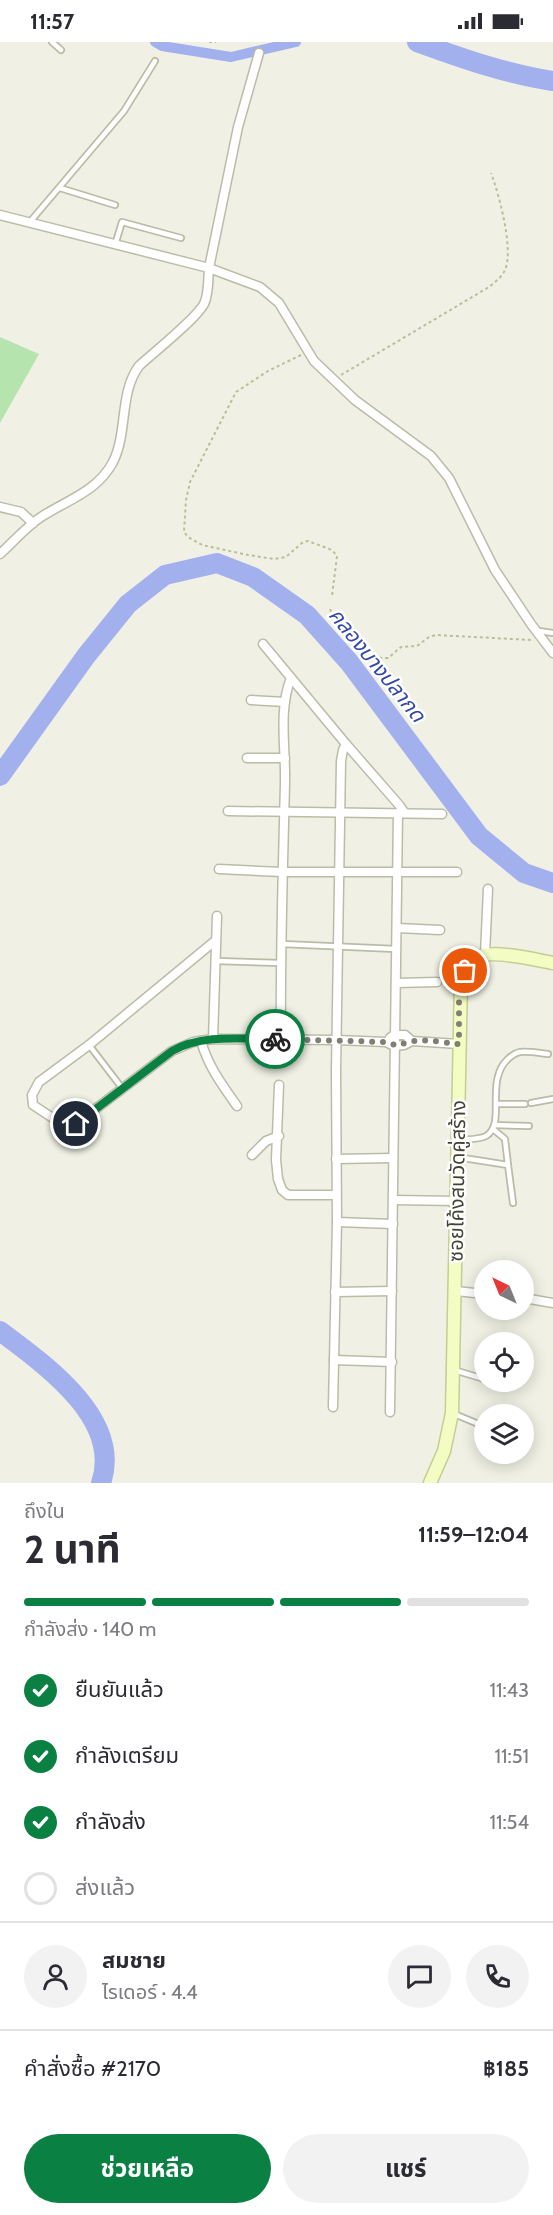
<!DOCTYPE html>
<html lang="th">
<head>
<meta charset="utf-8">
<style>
	:root { --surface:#fff; --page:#f2f2f3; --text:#2b2b33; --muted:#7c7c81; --line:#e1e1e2; --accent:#0b8043 }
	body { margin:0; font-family:Cabin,"Noto Sans Thai",sans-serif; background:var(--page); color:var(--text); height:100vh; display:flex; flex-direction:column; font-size:22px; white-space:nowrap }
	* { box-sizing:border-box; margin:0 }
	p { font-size:20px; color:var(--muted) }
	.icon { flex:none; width:33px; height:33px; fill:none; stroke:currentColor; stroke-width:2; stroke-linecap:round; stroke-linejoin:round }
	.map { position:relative; height:1441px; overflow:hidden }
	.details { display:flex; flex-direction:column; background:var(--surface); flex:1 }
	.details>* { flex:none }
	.needle { width:39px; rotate:317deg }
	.fabs { position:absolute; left:474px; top:1218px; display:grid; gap:12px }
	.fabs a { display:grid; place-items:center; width:60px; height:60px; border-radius:50%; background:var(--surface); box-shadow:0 3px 15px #0003; font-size:30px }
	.pin { position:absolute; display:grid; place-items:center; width:51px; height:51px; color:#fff; margin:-26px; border:3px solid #fff; border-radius:50%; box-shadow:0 2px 6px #0007 }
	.courier { position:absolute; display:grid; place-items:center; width:60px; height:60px; margin:-30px; border:4px solid #0b8043; border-radius:50%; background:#fff; color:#222; box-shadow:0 2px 8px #0007 }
	.headline em { font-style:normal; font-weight:700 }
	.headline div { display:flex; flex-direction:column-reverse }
	.headline { display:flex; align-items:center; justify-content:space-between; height:102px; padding:0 24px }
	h1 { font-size:39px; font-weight:700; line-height:45px }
	.bar { display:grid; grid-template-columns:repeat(4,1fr); gap:9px 6px; align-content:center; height:72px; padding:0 24px }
	.bar i { height:8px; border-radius:4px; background:var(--line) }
	.bar .active { background:var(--accent) }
	.bar p { grid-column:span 4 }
	.line { display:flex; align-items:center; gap:15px; padding:0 24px; border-top:2px solid var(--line) }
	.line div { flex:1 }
	.round { display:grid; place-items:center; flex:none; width:63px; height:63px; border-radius:32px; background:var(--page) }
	ol { padding:0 24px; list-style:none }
	li { display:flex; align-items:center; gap:18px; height:66px }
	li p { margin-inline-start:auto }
	li .icon { padding:6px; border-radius:50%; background:var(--accent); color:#fff; stroke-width:4 }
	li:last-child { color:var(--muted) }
	li i { width:33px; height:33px; border:3px solid var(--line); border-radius:50% }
	.button { display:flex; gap:12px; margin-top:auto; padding:12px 24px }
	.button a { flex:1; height:69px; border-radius:36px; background:var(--accent); color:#fff; font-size:24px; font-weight:700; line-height:69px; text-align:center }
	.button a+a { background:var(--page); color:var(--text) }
	.status { display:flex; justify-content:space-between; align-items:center; height:42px; padding:0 30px; background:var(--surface); direction:ltr }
	.status svg { height:16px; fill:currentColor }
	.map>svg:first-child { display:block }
</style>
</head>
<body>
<div class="status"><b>11:57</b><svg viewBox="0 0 49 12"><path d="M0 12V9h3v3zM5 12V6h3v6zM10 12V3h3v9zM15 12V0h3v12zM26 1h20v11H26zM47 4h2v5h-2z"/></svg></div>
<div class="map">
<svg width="553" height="1441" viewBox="0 0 553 1441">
	<rect width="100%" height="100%" fill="#f0f1e4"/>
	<!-- green -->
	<polygon fill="#b6e4ae" points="0,295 39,312 0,381"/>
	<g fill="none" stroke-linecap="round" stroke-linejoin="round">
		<!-- canal -->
		<polyline stroke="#a2b0ed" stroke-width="10" points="155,0 162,4 231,15 296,0"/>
		<!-- river -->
		<g stroke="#a2b0ed" stroke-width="20">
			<path d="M417,0C461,16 506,32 553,39"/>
			<polyline points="0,734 86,614 128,562 165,533 217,521 253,535 307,573 349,620 479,794 524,831 553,841"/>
			<path d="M0,1289C44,1322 123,1377 101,1441"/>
		</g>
		<defs>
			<g id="lane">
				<polyline points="52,0 61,8"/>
				<polyline points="60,146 115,163"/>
				<polyline points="29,181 124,69 155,19"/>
				<polyline points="115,203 122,180 181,196"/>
				<polyline points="539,589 553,591"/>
				<polyline points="282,902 396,907"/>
				<polyline points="216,919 281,921"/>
				<polyline points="89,1003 122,1046"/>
				<polyline points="531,1061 553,1057"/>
				<polyline points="496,1062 525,1062"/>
				<polyline points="495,1083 529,1084"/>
				<polyline points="493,1087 505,1097 508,1123"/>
				<path d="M458,1098C467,1097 478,1098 486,1094C507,1082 484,1039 508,1017C511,1014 515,1011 520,1010C528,1009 539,1011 548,1012"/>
				<polyline points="457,1115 508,1123 513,1161"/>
				<polyline points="454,1328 484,1337"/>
				<polyline points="495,1340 512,1344"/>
				<polyline points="452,1371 476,1381"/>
			</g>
			<g id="street">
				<polyline points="0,173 209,226 260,245 279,261 314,319 355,358 431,414 449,436 495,528 531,582 553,611"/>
				<polyline points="0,465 21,470 33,481"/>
				<path d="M0,512C13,500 26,485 41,475C67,458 97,450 113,420C128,390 119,351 139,324C154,310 195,278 204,262C209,252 208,237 209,226L238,85L259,11"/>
				<polyline points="263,602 346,702 400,764 404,770"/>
				<polyline points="251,658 285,660"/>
				<polyline points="247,716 285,716"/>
				<polyline points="228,769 442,772"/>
				<polyline points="219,827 282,830 457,830"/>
				<polyline points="397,886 440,888"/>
				<polyline points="216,898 89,1003 39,1040 32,1053 33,1063 68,1086 73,1084 172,1009 193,1000 213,997 337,998 386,1000 394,1004 404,1003 412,999"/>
				<polyline points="485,912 488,847"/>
				<polyline points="396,941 437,940"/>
				<polyline points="390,996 394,993 405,993 412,999 459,1002"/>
				<polyline points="213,997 217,874"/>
				<path d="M281,997C280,911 283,826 285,741C286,707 278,668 291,636"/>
				<path d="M201,999C208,1024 222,1043 237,1064"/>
				<polyline points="279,1043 276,1118 278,1137 282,1148 288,1153 336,1153"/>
				<polyline points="252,1113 266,1099 279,1094"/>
				<polyline points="336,1117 393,1116"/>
				<polyline points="394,1158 457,1159"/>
				<polyline points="337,1180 393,1182"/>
				<polyline points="456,1249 484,1252"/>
				<polyline points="335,1250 392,1249"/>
				<polyline points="524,1256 553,1261"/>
				<polyline points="334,1318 392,1320"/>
				<polyline points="333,1365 337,1180 336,1029 341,719 343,708 346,702"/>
				<polyline points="390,1370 398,771"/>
			</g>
			<path id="secondary" d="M430,1441L444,1409L452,1371L461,939C465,928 471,918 482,914C495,908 537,918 553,921"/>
		</defs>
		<!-- lane casing -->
		<use href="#lane" stroke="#bbbca7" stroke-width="8"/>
		<!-- street casing -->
		<use href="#street" stroke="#bbbca7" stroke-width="11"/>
		<!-- secondary casing -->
		<use href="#secondary" stroke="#c5cd92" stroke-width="15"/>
		<!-- path -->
		<g stroke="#bcbd99" stroke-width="2" stroke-dasharray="3 3" stroke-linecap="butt">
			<polyline points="209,0 216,0"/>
			<polyline points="301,313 268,329 236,350 190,440 186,458 184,490 188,495 202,503 248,513 274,517 286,515 303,500 308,499 332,508 337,514 332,554"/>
			<path d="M341,333L489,245C495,240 502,235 505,228C514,208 499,152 491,131"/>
			<path d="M330,567C335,580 356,607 368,613C374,616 381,616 388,616L401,605L417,604L429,595L436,593L531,598"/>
		</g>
		<!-- lane -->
		<use href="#lane" stroke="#fff" stroke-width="4.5"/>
		<!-- street -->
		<use href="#street" stroke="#fff" stroke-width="8"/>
		<!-- secondary -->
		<use href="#secondary" stroke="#f3fcc3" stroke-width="12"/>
	</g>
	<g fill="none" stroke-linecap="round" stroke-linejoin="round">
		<!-- done -->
		<path stroke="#808072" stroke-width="6" stroke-dasharray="0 10.8" d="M275,997L386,1000C402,1007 400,1000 414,999C428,997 445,1001 459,1002V948L465,929"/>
		<!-- route -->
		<path stroke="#0b8043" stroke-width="8" d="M76,1082L172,1009C202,992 241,997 275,997"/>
	</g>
	<g text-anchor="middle" stroke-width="5" stroke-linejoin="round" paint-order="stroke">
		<!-- street labels -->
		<g font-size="20" fill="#434334" stroke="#fff">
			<text transform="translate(457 1139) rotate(-89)" y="7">ซอยโค้งสนวัดคู่สร้าง</text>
		</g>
		<!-- water labels -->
		<g font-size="21" font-style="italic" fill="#3248aa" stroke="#fff">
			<text transform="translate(377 623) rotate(51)" y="7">คลองบางปลากด</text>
		</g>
	</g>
</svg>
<div class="fabs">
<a><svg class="needle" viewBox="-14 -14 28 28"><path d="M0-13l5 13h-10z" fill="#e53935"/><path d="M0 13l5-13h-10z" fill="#7c7c81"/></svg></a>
<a><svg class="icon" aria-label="locate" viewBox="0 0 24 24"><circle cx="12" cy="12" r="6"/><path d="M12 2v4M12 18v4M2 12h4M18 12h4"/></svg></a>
<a><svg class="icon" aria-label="layers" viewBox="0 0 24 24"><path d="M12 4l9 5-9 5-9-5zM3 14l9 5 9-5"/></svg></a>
</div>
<div class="pin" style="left:465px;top:929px;background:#ea580c"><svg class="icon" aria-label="bag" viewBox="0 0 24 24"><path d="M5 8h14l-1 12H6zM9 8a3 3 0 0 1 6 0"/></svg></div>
<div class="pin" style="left:76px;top:1082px;background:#1f2937"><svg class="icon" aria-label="home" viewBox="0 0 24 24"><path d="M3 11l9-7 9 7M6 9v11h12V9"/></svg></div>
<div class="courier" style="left:275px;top:997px"><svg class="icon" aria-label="bike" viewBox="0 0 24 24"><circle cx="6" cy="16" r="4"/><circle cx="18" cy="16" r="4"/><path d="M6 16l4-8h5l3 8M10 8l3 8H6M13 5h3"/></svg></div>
</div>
<section class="details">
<div class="headline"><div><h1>2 นาที</h1><p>ถึงใน</p></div><em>11:59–12:04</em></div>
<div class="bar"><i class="active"></i><i class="active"></i><i class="active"></i><i></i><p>กำลังส่ง · 140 m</p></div>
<ol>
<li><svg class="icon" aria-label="check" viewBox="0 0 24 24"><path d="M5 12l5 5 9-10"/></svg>ยืนยันแล้ว<p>11:43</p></li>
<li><svg class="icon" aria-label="check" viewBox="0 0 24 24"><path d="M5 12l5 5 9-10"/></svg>กำลังเตรียม<p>11:51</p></li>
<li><svg class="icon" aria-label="check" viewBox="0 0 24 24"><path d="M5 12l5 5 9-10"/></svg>กำลังส่ง<p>11:54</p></li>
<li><i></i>ส่งแล้ว</li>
</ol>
<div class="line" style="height:108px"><a class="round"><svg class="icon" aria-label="person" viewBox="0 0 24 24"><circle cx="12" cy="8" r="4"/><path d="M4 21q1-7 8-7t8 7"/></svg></a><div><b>สมชาย</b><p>ไรเดอร์ · 4.4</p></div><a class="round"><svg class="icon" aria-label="chat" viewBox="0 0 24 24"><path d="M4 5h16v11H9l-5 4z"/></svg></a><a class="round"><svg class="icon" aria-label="phone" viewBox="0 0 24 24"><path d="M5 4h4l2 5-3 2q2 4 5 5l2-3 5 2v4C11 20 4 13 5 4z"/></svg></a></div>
<div class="line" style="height:78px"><div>คำสั่งซื้อ #2170</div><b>฿185</b></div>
<div class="button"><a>ช่วยเหลือ</a><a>แชร์</a></div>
</section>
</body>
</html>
